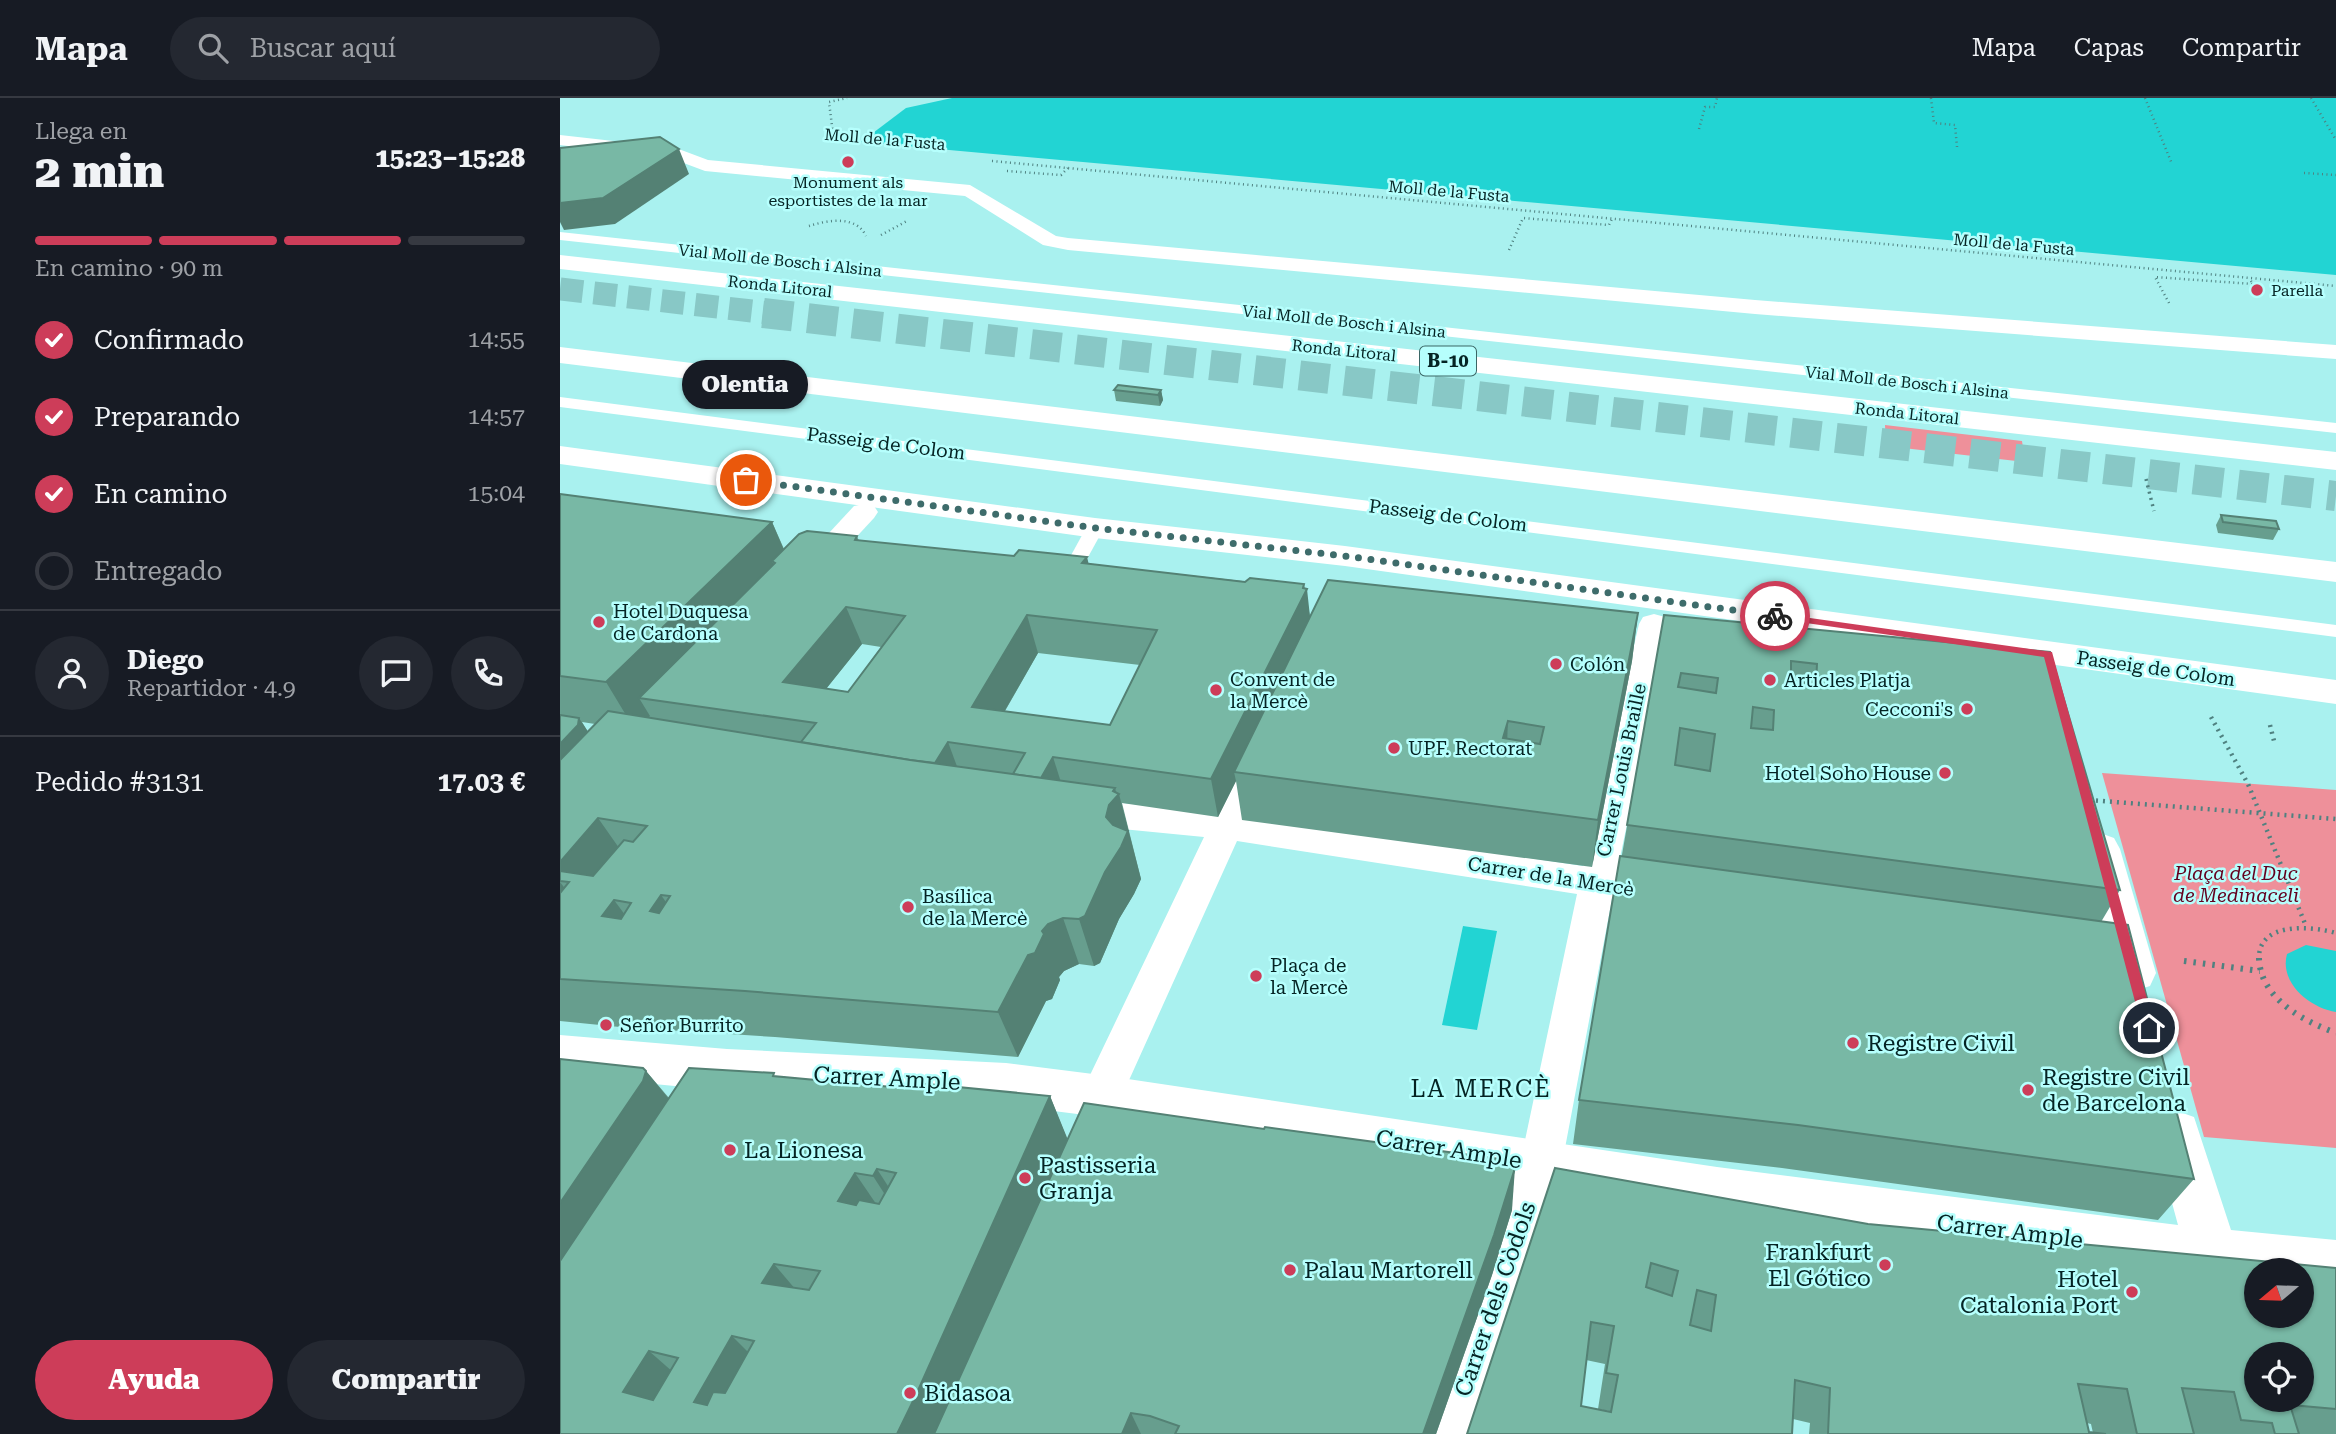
<!DOCTYPE html>
<html lang="es">
<head>
<meta charset="utf-8">
<style>
	:root { --surface:#171b24; --page:#242831; --text:#f1f3f6; --muted:#9ea1a6; --line:#363941; --accent:#cd3d59 }
	body { margin:0; font-family:"Roboto Serif",serif; background:var(--page); color:var(--text); height:100vh; display:flex; flex-direction:column; font-size:26px; white-space:nowrap }
	* { box-sizing:border-box; margin:0 }
	p { font-size:23px; color:var(--muted) }
	.icon { flex:none; width:38px; height:38px; fill:none; stroke:currentColor; stroke-width:2; stroke-linecap:round; stroke-linejoin:round }
	.map { position:relative; flex:1; overflow:hidden }
	.drawer { display:flex; flex-direction:column; background:var(--surface); width:560px }
	.drawer>* { flex:none }
	.needle { width:46px; rotate:251deg }
	.controls { position:absolute; left:1684px; top:1160px; display:grid; gap:14px }
	.controls a { display:grid; place-items:center; width:70px; height:70px; border-radius:50%; background:var(--surface); box-shadow:0 2px 5px #0004; font-size:35px }
	.pin { position:absolute; display:grid; place-items:center; width:60px; height:60px; color:#fff; margin:-30px; border:4px solid #fff; border-radius:50%; box-shadow:0 2px 7px #0007 }
	.courier { position:absolute; display:grid; place-items:center; width:70px; height:70px; margin:-35px; border:5px solid #cd3d59; border-radius:50%; background:#fff; color:#222; box-shadow:0 2px 9px #0007 }
	.bubble { position:absolute; height:49px; border-radius:24px; background:var(--surface); box-shadow:0 2px 5px #0004; font-size:23px; font-weight:800; line-height:49px; text-align:center }
	.summary em { font-style:normal; font-weight:800 }
	.summary div { display:flex; flex-direction:column-reverse }
	.summary { display:flex; align-items:center; justify-content:space-between; height:119px; padding:0 35px }
	h1 { font-size:46px; font-weight:800; line-height:52px }
	.bar { display:grid; grid-template-columns:repeat(4,1fr); gap:10px 7px; align-content:center; height:84px; padding:0 35px }
	.bar i { height:9px; border-radius:5px; background:var(--line) }
	.bar .active { background:var(--accent) }
	.bar p { grid-column:span 4 }
	.line { display:flex; align-items:center; gap:18px; padding:0 35px; border-top:2px solid var(--line) }
	.line div { flex:1 }
	.round { display:grid; place-items:center; flex:none; width:74px; height:74px; border-radius:37px; background:var(--page) }
	ol { padding:0 35px; list-style:none }
	li { display:flex; align-items:center; gap:21px; height:77px }
	li p { margin-inline-start:auto }
	li .icon { padding:7px; border-radius:50%; background:var(--accent); color:#fff; stroke-width:4 }
	li:last-child { color:var(--muted) }
	li i { width:38px; height:38px; border:4px solid var(--line); border-radius:50% }
	.action { display:flex; gap:14px; margin-top:auto; padding:14px 35px }
	.action a { flex:1; height:80px; border-radius:42px; background:var(--accent); color:#fff; font-size:28px; font-weight:800; line-height:80px; text-align:center }
	.action a+a { background:var(--page); color:var(--text) }
	header { display:flex; align-items:center; gap:42px; box-sizing:border-box; height:98px; padding:0 35px; background:var(--surface); border-bottom:2px solid var(--line) }
	header strong { font-size:33px }
	nav { display:flex; gap:38px; margin-inline-start:auto; font-size:24px }
	.search { width:490px; height:63px; background:var(--page); display:flex; align-items:center; gap:18px; box-sizing:border-box; padding:0 24px; border-radius:38px; color:var(--muted); font-size:26px }
	main { display:flex; flex:1; min-height:0 }
	.map>svg:first-child { display:block }
</style>
</head>
<body>
<header>
<strong>Mapa</strong>
<div class="search"><svg class="icon" aria-label="search" viewBox="0 0 24 24"><circle cx="10" cy="10" r="6"/><path d="M15 15l6 6"/></svg>Buscar aquí</div>
<nav><a>Mapa</a><a>Capas</a><a>Compartir</a></nav>
</header>
<main>
<section class="drawer">
<div class="summary"><div><h1>2 min</h1><p>Llega en</p></div><em>15:23–15:28</em></div>
<div class="bar"><i class="active"></i><i class="active"></i><i class="active"></i><i></i><p>En camino · 90 m</p></div>
<ol>
<li><svg class="icon" aria-label="check" viewBox="0 0 24 24"><path d="M5 12l5 5 9-10"/></svg>Confirmado<p>14:55</p></li>
<li><svg class="icon" aria-label="check" viewBox="0 0 24 24"><path d="M5 12l5 5 9-10"/></svg>Preparando<p>14:57</p></li>
<li><svg class="icon" aria-label="check" viewBox="0 0 24 24"><path d="M5 12l5 5 9-10"/></svg>En camino<p>15:04</p></li>
<li><i></i>Entregado</li>
</ol>
<div class="line" style="height:126px"><a class="round"><svg class="icon" aria-label="person" viewBox="0 0 24 24"><circle cx="12" cy="8" r="4"/><path d="M4 21q1-7 8-7t8 7"/></svg></a><div><b>Diego</b><p>Repartidor · 4.9</p></div><a class="round"><svg class="icon" aria-label="chat" viewBox="0 0 24 24"><path d="M4 5h16v11H9l-5 4z"/></svg></a><a class="round"><svg class="icon" aria-label="phone" viewBox="0 0 24 24"><path d="M5 4h4l2 5-3 2q2 4 5 5l2-3 5 2v4C11 20 4 13 5 4z"/></svg></a></div>
<div class="line" style="height:91px"><div>Pedido #3131</div><b>17.03 €</b></div>
<div class="action"><a>Ayuda</a><a>Compartir</a></div>
</section>
<div class="map">
<svg width="1776" height="1336" viewBox="0 0 1776 1336">
	<rect width="100%" height="100%" fill="#a9f1ef"/>
	<!-- green -->
	<g fill="#ee909a">
		<polygon points="1325,327 1462,343 1465,364 1326,348"/>
		<polygon points="1542,675 1776,692 1776,1050 1644,1039"/>
	</g>
	<!-- water -->
	<g fill="#22d4d3">
		<polygon points="392,0 1776,0 1776,177 301,44 346,10"/>
		<polygon points="903,828 937,833 917,932 882,927"/>
		<path d="M1746,847L1776,853V914C1750,910 1719,885 1727,856Z"/>
	</g>
	<g fill="none" stroke-linecap="round" stroke-linejoin="round">
		<!-- trunk-tunnel-far1 -->
		<polyline stroke="#88c8c6" stroke-width="23" stroke-dasharray="23 11" stroke-linecap="butt" points="0,191 218,216"/>
		<!-- trunk-tunnel -->
		<polyline stroke="#88c8c6" stroke-width="30" stroke-dasharray="30 15" stroke-linecap="butt" points="203,215 1776,398"/>
		<!-- path-far3 -->
		<g stroke="#4f8180" stroke-width="2.5" stroke-dasharray="1 3.5" stroke-linecap="butt">
			<polyline points="1371,0 1374,25 1395,27 1397,49"/>
			<polyline points="1585,0 1612,66"/>
			<polyline points="1751,0 1776,42"/>
			<polyline points="1139,31 1145,9 1155,9 1157,0"/>
			<polyline points="274,44 269,4 287,0"/>
			<polyline points="432,63 1776,188"/>
			<polyline points="447,73 501,77 508,70"/>
			<polyline points="1744,75 1776,77"/>
			<path d="M249,128C268,122 296,117 306,138"/>
			<polyline points="321,137 347,123"/>
			<polyline points="949,152 963,120 1049,127 1052,121"/>
			<polyline points="1609,205 1595,179 1693,186 1689,180"/>
		</g>
		<!-- path-far2 -->
		<polyline stroke="#4f8180" stroke-width="3.5" stroke-dasharray="2 4.5" stroke-linecap="butt" points="1586,381 1594,413"/>
		<!-- path-far1 -->
		<g stroke="#4f8180" stroke-width="4.5" stroke-dasharray="2 5" stroke-linecap="butt">
			<polyline points="1651,619 1688,686 1746,828"/>
			<polyline points="1710,627 1714,643"/>
			<polyline points="1529,702 1776,721"/>
			<path d="M1699,862C1697,823 1752,828 1776,835"/>
		</g>
		<!-- path -->
		<g stroke="#4f8180" stroke-width="6" stroke-dasharray="2.5 7" stroke-linecap="butt">
			<path d="M1699,860C1700,900 1743,923 1776,935"/>
			<polyline points="1624,863 1700,873"/>
		</g>
		<!-- service -->
		<g fill="#fff" fill-rule="evenodd">
			<polygon points="0,134 1776,325 1776,335 0,142"/>
			<polygon points="0,299 1776,527 1776,539 0,309"/>
			<polygon points="535,425 544,430 516,481 513,485 501,485 498,481 526,430"/>
		</g>
		<!-- pedestrian -->
		<g fill="#fff" fill-rule="evenodd">
			<polygon points="0,37 116,50 148,62 410,87 496,138 508,140 1195,202 1776,247 1776,261 1195,216 508,152 483,147 405,98 145,73 113,61 0,47"/>
			<polygon points="304,406 314,408 318,414 314,420 263,475 253,478 243,475 239,469 243,463 294,408"/>
			<polygon points="1094,516 1105,519 1109,526 1057,774 1111,784 1116,794 1111,804 1098,808 1052,801 1002,1066 996,1080 981,1086 966,1080 960,1066 1017,796 677,743 556,1011 541,1016 526,1011 520,998 644,739 521,727 509,723 504,714 509,705 521,701 655,714 685,653 697,649 709,653 714,661 688,718 1023,768 1079,526 1083,519"/>
		</g>
		<!-- minor -->
		<g fill="#fff" fill-rule="evenodd">
			<polygon points="1540,735 1554,740 1560,751 1596,875 1590,888 1574,893 1558,888 1552,875 1520,751 1526,740"/>
			<polygon points="0,937 167,951 446,965 541,977 1157,1069 1618,1127 1593,1035 1600,1019 1617,1013 1634,1019 1671,1132 1776,1142 1776,1194 1741,1190 1741,1172 1696,1172 1696,1185 1652,1182 1312,1138 997,1092 918,1336 860,1336 950,1084 541,1019 446,1007 167,993 0,977"/>
		</g>
		<!-- secondary -->
		<g fill="#fff" fill-rule="evenodd">
			<polygon points="0,249 1776,464 1776,484 0,265"/>
			<polygon points="0,348 535,420 785,448 1776,582 1776,606 785,468 535,440 0,366"/>
		</g>
		<!-- trunk -->
		<polygon fill="#fff" fill-rule="evenodd" points="0,157 1776,354 1776,372 0,171"/>
	</g>
	<!-- wall -->
	<g fill="#679e8e" fill-rule="evenodd">
		<polygon points="554,292 601,292 603,302 600,308 556,303"/>
		<path d="M0,396L212,424L224,451L297,438L299,443L528,466L745,490L750,519L1078,515L1072,563L1032,769L682,722L676,683L658,719L562,705L581,781L574,796L559,821L540,865L534,868L519,866L504,873L499,879L500,882L492,901L486,903L458,959L215,939L60,929L0,923ZM302,546L321,549L288,594L266,591ZM478,555L580,567L550,627L445,613ZM22,624L35,626L28,634Z"/>
		<polygon points="1661,417 1719,431 1713,442 1658,435 1656,427"/>
		<polygon points="1104,517 1490,554 1560,792 1541,824 1634,1081 1598,1122 1222,1070 1013,1046 1019,1002"/>
		<polygon points="86,973 109,1000 216,978 354,991 490,998 507,1041 952,1112 932,1177 876,1336 0,1336"/>
		<path d="M995,1070L1308,1126L1776,1170V1336H1249L1250,1325L1233,1321L907,1336ZM1026,1262L1045,1266L1038,1311L1049,1313V1314L1021,1308ZM1527,1325L1531,1326L1533,1335L1529,1334Z"/>
	</g>
	<!-- shaded-wall -->
	<g fill="#548174">
		<polygon points="119,51 129,76 55,126 4,132 0,124 0,105"/>
		<polygon points="601,292 603,302 600,308 598,297"/>
		<polygon points="212,424 232,471 212,463 221,483 79,600 90,618 75,632 46,584"/>
		<polygon points="527,459 536,496 522,465"/>
		<polygon points="744,486 745,495 747,491 751,528 674,674 676,683 658,719 651,681 743,490"/>
		<polygon points="286,509 302,546 241,622 223,584"/>
		<polygon points="1078,515 1072,563 1032,769 1038,722"/>
		<polygon points="467,517 478,555 425,647 412,609"/>
		<polygon points="19,620 44,658 0,710 0,646"/>
		<polygon points="948,623 946,670 943,640"/>
		<polygon points="388,644 402,682 370,674"/>
		<polygon points="493,659 505,697 476,689"/>
		<polygon points="555,690 557,698 559,696 581,781 574,796 559,821 540,865 534,868 519,821 549,707"/>
		<polygon points="38,720 71,767 32,814 9,784 0,782 0,764"/>
		<polygon points="0,784 35,830 0,825"/>
		<polygon points="101,797 133,843 90,813"/>
		<polygon points="54,802 88,848 42,818"/>
		<polygon points="503,820 519,866 504,873 499,879 500,882 492,901 486,903 458,959 438,914 468,857 482,833 488,826"/>
		<polygon points="86,973 122,1017 0,1213 0,1105"/>
		<polygon points="490,998 508,1042 382,1336 337,1336"/>
		<polygon points="955,1070 952,1112 932,1177 876,1336 863,1336"/>
		<polygon points="317,1071 344,1113 340,1120 313,1078"/>
		<polygon points="295,1075 323,1116 278,1103"/>
		<polygon points="214,1166 247,1205 202,1185"/>
		<polygon points="172,1238 209,1275 176,1336 134,1304"/>
		<polygon points="89,1253 130,1289 106,1329 63,1294"/>
		<polygon points="571,1315 581,1336 562,1336"/>
	</g>
	<!-- building -->
	<g fill="#78b8a5" stroke="#548174" stroke-width="2" fill-rule="evenodd">
		<polygon points="100,39 119,51 43,100 0,105 0,50"/>
		<polygon points="558,287 601,292 598,297 554,292"/>
		<polygon points="0,396 212,424 46,584 0,578"/>
		<polygon points="1661,417 1716,423 1719,431 1663,424"/>
		<path d="M247,433L297,438L295,442L454,458L459,452L527,459L522,465L685,484L690,480L744,486L743,490L747,491L651,681L493,659L481,680L453,676L465,655L388,644L375,665L350,662L241,644L256,625L79,600L215,465L212,463L239,436ZM286,509L345,518L288,594L223,584ZM467,517L597,532L550,627L412,609Z"/>
		<path d="M768,482L1078,515L1038,722L674,674ZM948,623L984,629L980,646L943,640Z"/>
		<path d="M1104,517L1490,554L1560,792L1067,727ZM1231,563L1257,566L1256,586L1231,583ZM1121,575L1158,580L1156,595L1118,589ZM1193,609L1214,612L1213,632L1191,630ZM1120,630L1155,636L1150,673L1115,667Z"/>
		<path d="M48,613L350,662L555,690L553,693L559,696L549,707L546,719L553,727L568,733L561,749L545,774L525,818L519,821L503,820L488,826L482,833L484,836L475,855L468,857L438,914L185,893L0,881V795L9,784L0,783V773L33,778L64,742L73,744L87,728L38,720L0,764V662ZM101,797L110,798L99,815L90,813ZM54,802L71,805L61,821L42,818Z"/>
		<polygon points="0,617 19,620 18,627 0,646"/>
		<polygon points="1060,758 1568,827 1634,1081 1238,1027 1019,1002"/>
		<polygon points="0,961 83,970 86,973 83,983 0,1105"/>
		<path d="M129,970L214,975L213,978L354,991L357,985L490,998L356,1297L337,1336H0V1163ZM317,1071L336,1075L319,1106L299,1102L296,1107L278,1103L295,1075L313,1078ZM214,1166L260,1173L249,1192L202,1185ZM172,1238L194,1243L165,1295L153,1294L147,1307L134,1304ZM89,1253L118,1260L93,1302L63,1294Z"/>
		<polygon points="524,1005 704,1031 705,1029 947,1062 955,1070 934,1137 863,1336 615,1336 619,1328 590,1318 571,1315 562,1336 374,1336"/>
		<path d="M995,1070L1308,1126L1776,1170V1311L1730,1307L1739,1336H1715L1712,1325L1681,1322L1674,1294L1622,1290L1634,1336H1577L1567,1291L1518,1286L1529,1334L1546,1336H1268L1270,1290L1235,1282L1232,1336H907ZM1091,1165L1118,1173L1112,1198L1086,1189ZM1696,1172H1741V1218H1696ZM1137,1192L1156,1197L1151,1233L1130,1227ZM1031,1224L1054,1228L1046,1275L1058,1277L1051,1314L1021,1308ZM1696,1256H1741V1302H1696Z"/>
	</g>
	<!-- route -->
	<polygon fill="#cd3d59" points="1215,515 1492,554 1595,930 1593,934 1589,936 1582,930 1484,559 1211,520 1209,518"/>
	<g fill="none" stroke-linecap="round" stroke-linejoin="round">
		<!-- done -->
		<polyline stroke="#3e6c6b" stroke-width="7" stroke-dasharray="0 12.6" points="186,382 535,430 785,458 1215,518"/>
	</g>
	<!-- markers -->
	<g fill="#cd3d59" stroke="#b6fffd" stroke-width="2.5">
		<circle cx="288" cy="64" r="7"/>
		<circle cx="1697" cy="192" r="7"/>
		<circle cx="39" cy="524" r="7"/>
		<circle cx="996" cy="566" r="7"/>
		<circle cx="1210" cy="582" r="7"/>
		<circle cx="656" cy="592" r="7"/>
		<circle cx="1407" cy="611" r="7"/>
		<circle cx="834" cy="650" r="7"/>
		<circle cx="1385" cy="675" r="7"/>
		<circle cx="348" cy="809" r="7"/>
		<circle cx="696" cy="878" r="7"/>
		<circle cx="46" cy="927" r="7"/>
		<circle cx="1293" cy="945" r="7"/>
		<circle cx="1468" cy="992" r="7"/>
		<circle cx="170" cy="1052" r="7"/>
		<circle cx="465" cy="1080" r="7"/>
		<circle cx="1325" cy="1167" r="7"/>
		<circle cx="730" cy="1172" r="7"/>
		<circle cx="1572" cy="1194" r="7"/>
		<circle cx="350" cy="1295" r="7"/>
	</g>
	<g text-anchor="middle" stroke-width="5" stroke-linejoin="round" paint-order="stroke">
		<!-- far-street labels -->
		<g font-size="16" fill="#052424" stroke="#b6fffd">
			<text transform="translate(325 41) rotate(5)" y="6">Moll de la Fusta</text>
			<text transform="translate(889 93) rotate(5)" y="6">Moll de la Fusta</text>
			<text transform="translate(1454 146) rotate(5)" y="6">Moll de la Fusta</text>
			<text transform="translate(220 162) rotate(6)" y="6">Vial Moll de Bosch i Alsina</text>
			<text transform="translate(220 188) rotate(6)" y="6">Ronda Litoral</text>
			<text transform="translate(784 223) rotate(6)" y="6">Vial Moll de Bosch i Alsina</text>
			<text transform="translate(784 252) rotate(6)" y="6">Ronda Litoral</text>
			<text transform="translate(1347 284) rotate(6)" y="6">Vial Moll de Bosch i Alsina</text>
			<text transform="translate(1347 315) rotate(6)" y="6">Ronda Litoral</text>
		</g>
		<!-- far-poi labels -->
		<g font-size="16" fill="#052424" stroke="#b6fffd">
			<text x="288" y="90">Monument als<tspan x="288" dy="18">esportistes de la mar</tspan></text>
			<text x="1711" y="198" text-anchor="start">Parella</text>
		</g>
		<!-- shield labels -->
		<rect fill="#b6fffd" stroke="#3a6665" stroke-width="2" x="860" y="248.5" width="56" height="29" rx="5"/>
		<g font-size="18" font-weight="bold" fill="#052424">
			<text x="888" y="269">B-10</text>
		</g>
		<!-- street labels -->
		<g font-size="19" fill="#052424" stroke="#b6fffd">
			<text transform="translate(326 345) rotate(7)" y="7">Passeig de Colom</text>
			<text transform="translate(888 417) rotate(7)" y="7">Passeig de Colom</text>
			<text transform="translate(1596 570) rotate(8)" y="7">Passeig de Colom</text>
			<text transform="translate(1061 672) rotate(-78)" y="7">Carrer Louis Braille</text>
			<text transform="translate(991 778) rotate(9)" y="7">Carrer de la Mercè</text>
		</g>
		<!-- poi labels -->
		<g font-size="19" fill="#052424" stroke="#b6fffd" text-anchor="start">
			<text x="53" y="520">Hotel Duquesa<tspan x="53" dy="22">de Cardona</tspan></text>
			<text x="1010" y="573">Colón</text>
			<text x="670" y="588">Convent de<tspan x="670" dy="22">la Mercè</tspan></text>
			<text x="1224" y="589">Articles Platja</text>
			<text x="1393" y="618" text-anchor="end">Cecconi's</text>
			<text x="848" y="657">UPF. Rectorat</text>
			<text x="1371" y="682" text-anchor="end">Hotel Soho House</text>
			<text x="362" y="805">Basílica<tspan x="362" dy="22">de la Mercè</tspan></text>
			<text x="710" y="874">Plaça de<tspan x="710" dy="22">la Mercè</tspan></text>
			<text x="60" y="934">Señor Burrito</text>
		</g>
		<!-- park labels -->
		<g font-size="19" font-style="italic" fill="#64001e" stroke="#b6fffd">
			<text x="1676" y="782">Plaça del Duc<tspan x="1676" dy="22">de Medinaceli</tspan></text>
		</g>
		<!-- near-poi labels -->
		<g font-size="23" fill="#052424" stroke="#b6fffd" text-anchor="start">
			<text x="1307" y="953">Registre Civil</text>
			<text x="1482" y="987">Registre Civil<tspan x="1482" dy="26">de Barcelona</tspan></text>
			<text x="184" y="1060">La Lionesa</text>
			<text x="479" y="1075">Pastisseria<tspan x="479" dy="26">Granja</tspan></text>
			<text x="1311" y="1162" text-anchor="end">Frankfurt<tspan x="1311" dy="26">El Gótico</tspan></text>
			<text x="744" y="1180">Palau Martorell</text>
			<text x="1558" y="1189" text-anchor="end">Hotel<tspan x="1558" dy="26">Catalonia Port</tspan></text>
			<text x="364" y="1303">Bidasoa</text>
		</g>
		<!-- near-street labels -->
		<g font-size="23" fill="#052424" stroke="#b6fffd">
			<text transform="translate(327 980) rotate(3)" y="8">Carrer Ample</text>
			<text transform="translate(889 1051) rotate(9)" y="8">Carrer Ample</text>
			<text transform="translate(1450 1133) rotate(7)" y="8">Carrer Ample</text>
			<text transform="translate(935 1201) rotate(-71)" y="8">Carrer dels Còdols</text>
		</g>
		<!-- near-neighbourhood labels -->
		<g font-size="24" letter-spacing="2" fill="#052424" stroke="#b6fffd">
			<text x="921" y="999">LA MERCÈ</text>
		</g>
	</g>
</svg>
<div class="controls">
<a><svg class="needle" viewBox="-14 -14 28 28"><path d="M0-13l5 13h-10z" fill="#e53935"/><path d="M0 13l5-13h-10z" fill="#9ea1a6"/></svg></a>
<a><svg class="icon" aria-label="locate" viewBox="0 0 24 24"><circle cx="12" cy="12" r="6"/><path d="M12 2v4M12 18v4M2 12h4M18 12h4"/></svg></a>
</div>
<div class="pin" style="left:186px;top:382px;background:#ea580c"><svg class="icon" aria-label="bag" viewBox="0 0 24 24"><path d="M5 8h14l-1 12H6zM9 8a3 3 0 0 1 6 0"/></svg></div>
<div class="pin" style="left:1589px;top:930px;background:#1f2937"><svg class="icon" aria-label="home" viewBox="0 0 24 24"><path d="M3 11l9-7 9 7M6 9v11h12V9"/></svg></div>
<div class="courier" style="left:1215px;top:518px"><svg class="icon" aria-label="bike" viewBox="0 0 24 24"><circle cx="6" cy="16" r="4"/><circle cx="18" cy="16" r="4"/><path d="M6 16l4-8h5l3 8M10 8l3 8H6M13 5h3"/></svg></div>
<div class="bubble" style="left:122px;top:262px;width:126px">Olentia</div>
</div>
</main>
</body>
</html>
